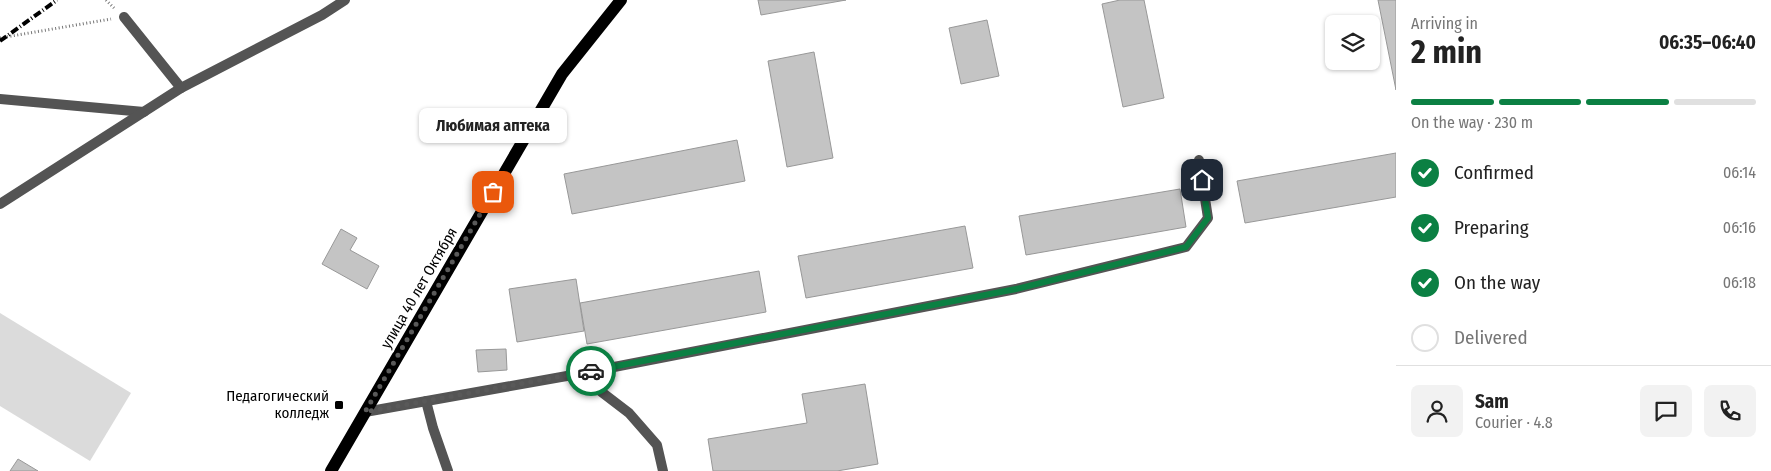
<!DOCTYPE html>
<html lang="en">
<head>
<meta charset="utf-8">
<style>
	:root { --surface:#fff; --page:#f2f2f2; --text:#222; --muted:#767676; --line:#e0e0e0; --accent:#0b8043 }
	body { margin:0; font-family:"Fira Sans Condensed",sans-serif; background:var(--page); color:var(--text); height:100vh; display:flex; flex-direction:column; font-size:19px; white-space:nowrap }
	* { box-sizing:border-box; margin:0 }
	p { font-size:16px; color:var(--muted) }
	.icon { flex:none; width:28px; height:28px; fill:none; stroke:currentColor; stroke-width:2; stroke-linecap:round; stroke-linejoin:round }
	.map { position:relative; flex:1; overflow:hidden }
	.side { display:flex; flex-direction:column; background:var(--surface); width:375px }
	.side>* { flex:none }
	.controls { position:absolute; left:1325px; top:15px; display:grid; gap:10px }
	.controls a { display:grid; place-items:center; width:55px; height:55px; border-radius:8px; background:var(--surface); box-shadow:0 1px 4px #0004; font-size:25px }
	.pin { position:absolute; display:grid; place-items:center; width:42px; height:42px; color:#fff; margin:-21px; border-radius:10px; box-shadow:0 2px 8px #0006 }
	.courier { position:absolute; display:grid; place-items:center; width:50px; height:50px; margin:-25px; border:4px solid #0b8043; border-radius:50%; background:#fff; color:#222; box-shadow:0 1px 6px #0007 }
	.bubble { position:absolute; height:35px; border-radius:8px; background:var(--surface); box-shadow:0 1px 4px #0004; font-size:16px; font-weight:700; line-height:35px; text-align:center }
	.headline em { font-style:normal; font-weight:700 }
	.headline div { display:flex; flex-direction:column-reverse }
	.headline { display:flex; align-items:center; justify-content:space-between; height:85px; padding:0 15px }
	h1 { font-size:32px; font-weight:700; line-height:38px }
	.bar { display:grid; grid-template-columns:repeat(4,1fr); gap:8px 5px; align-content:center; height:60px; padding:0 15px }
	.bar i { height:6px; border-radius:4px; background:var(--line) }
	.bar .on { background:var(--accent) }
	.bar p { grid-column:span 4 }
	.line { display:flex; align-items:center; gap:12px; padding:0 15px; border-top:1px solid var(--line) }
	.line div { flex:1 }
	.round { display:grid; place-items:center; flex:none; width:52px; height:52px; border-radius:8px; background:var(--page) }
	ol { padding:0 15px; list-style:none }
	li { display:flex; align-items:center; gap:15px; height:55px }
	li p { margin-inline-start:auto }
	li .icon { padding:5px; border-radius:50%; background:var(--accent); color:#fff; stroke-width:4 }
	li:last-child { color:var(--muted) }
	li i { width:28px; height:28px; border:2px solid var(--line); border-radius:50% }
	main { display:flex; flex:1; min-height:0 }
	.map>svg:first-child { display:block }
</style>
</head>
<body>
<main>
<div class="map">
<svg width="1396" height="471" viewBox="0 0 1396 471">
	<rect width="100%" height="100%" fill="#fff"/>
	<!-- green -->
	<polygon fill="#dbdbdb" points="0,313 131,393 90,461 0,406"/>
	<!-- building -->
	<g fill="#c4c4c4" stroke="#989898">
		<polygon points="758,0 846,0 761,15"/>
		<polygon points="1120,0 1144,0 1164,98 1123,107 1102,4"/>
		<polygon points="1378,0 1396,0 1396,90"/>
		<polygon points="987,20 999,76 961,84 949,28"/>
		<polygon points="814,52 833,158 787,167 768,61"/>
		<polygon points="737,140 745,181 572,214 564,174"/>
		<polygon points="1396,153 1396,197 1245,223 1237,181"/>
		<polygon points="1180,189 1186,227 1026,255 1019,216"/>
		<polygon points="965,226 973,268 806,298 798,256"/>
		<polygon points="341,229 357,238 350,250 379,266 367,289 322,264"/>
		<polygon points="759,271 766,312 587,344 580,303"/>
		<polygon points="576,279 584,331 517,342 509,289"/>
		<polygon points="506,349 507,370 478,372 476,350"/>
		<polygon points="865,384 878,464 837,471 713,471 708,439 807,423 802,394"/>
		<polygon points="18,459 38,471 10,471"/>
	</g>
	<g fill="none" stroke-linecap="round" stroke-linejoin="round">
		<!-- path -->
		<g stroke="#767676" stroke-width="3" stroke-dasharray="1 2.5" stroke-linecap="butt">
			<polyline points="106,0 114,8"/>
			<polyline points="0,38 111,19"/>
		</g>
		<!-- lane -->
		<g stroke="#545454" stroke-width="10">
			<polyline points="124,17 181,88 322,15 345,0"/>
			<polyline points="0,99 144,112"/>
			<polyline points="0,204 181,88"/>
			<polyline points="426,401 433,428 448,471"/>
		</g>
		<!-- street -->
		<g stroke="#545454" stroke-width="10">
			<polyline points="578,374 1016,289 1186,247 1208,218 1199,160"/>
			<polyline points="365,412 578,374 629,413 657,445 663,471"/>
		</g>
		<!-- primary -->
		<polyline stroke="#000" stroke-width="12" points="331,471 562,74 621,0"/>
		<!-- rail -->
		<polyline stroke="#000" stroke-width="4" stroke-dasharray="8 2.5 1 2.5" stroke-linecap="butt" points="0,41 57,0"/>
	</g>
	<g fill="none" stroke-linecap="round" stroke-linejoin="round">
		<!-- done -->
		<polyline stroke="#595959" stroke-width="5" stroke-dasharray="0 9" points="493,192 365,412 591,371"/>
		<!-- route -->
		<polyline stroke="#0b8043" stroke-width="6" points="591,371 1016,289 1186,247 1208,218 1202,180"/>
	</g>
	<!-- markers -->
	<rect fill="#000" stroke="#fff" stroke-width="2" x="334" y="400" width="10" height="10" rx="2.5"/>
	<g text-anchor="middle" stroke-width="4" stroke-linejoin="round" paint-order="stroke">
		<!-- street labels -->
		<g font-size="15" fill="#000" stroke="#fff">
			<text transform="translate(419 288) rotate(-60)" y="5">улица 40 лет Октября</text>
		</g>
		<!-- poi labels -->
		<g font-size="15" fill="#000" stroke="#fff" text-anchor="end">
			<text x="329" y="401">Педагогический<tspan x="329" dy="17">колледж</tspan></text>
		</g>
	</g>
</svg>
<div class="controls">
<a><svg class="icon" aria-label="layers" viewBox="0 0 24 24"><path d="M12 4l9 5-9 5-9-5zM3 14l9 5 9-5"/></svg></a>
</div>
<div class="pin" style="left:493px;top:192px;background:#ea580c"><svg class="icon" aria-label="bag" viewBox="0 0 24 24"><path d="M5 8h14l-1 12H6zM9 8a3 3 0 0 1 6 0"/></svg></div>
<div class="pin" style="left:1202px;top:180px;background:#1f2937"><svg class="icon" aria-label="home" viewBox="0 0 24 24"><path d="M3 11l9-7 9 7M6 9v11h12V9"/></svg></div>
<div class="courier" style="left:591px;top:371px"><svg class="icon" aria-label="car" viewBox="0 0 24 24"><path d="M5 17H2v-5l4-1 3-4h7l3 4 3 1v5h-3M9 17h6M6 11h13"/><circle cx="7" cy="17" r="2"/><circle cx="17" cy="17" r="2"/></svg></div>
<div class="bubble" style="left:419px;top:108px;width:148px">Любимая аптека</div>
</div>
<section class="side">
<div class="headline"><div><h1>2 min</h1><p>Arriving in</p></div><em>06:35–06:40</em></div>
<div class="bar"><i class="on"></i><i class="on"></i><i class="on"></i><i></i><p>On the way · 230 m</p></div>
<ol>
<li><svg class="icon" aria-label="check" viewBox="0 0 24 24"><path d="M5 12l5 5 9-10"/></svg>Confirmed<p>06:14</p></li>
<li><svg class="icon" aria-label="check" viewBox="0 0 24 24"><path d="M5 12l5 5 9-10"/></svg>Preparing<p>06:16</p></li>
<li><svg class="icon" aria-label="check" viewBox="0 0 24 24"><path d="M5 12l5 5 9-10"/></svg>On the way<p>06:18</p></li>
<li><i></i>Delivered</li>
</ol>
<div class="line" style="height:90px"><a class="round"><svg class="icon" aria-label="person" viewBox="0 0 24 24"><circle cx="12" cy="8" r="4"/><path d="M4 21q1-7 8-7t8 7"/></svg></a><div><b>Sam</b><p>Courier · 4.8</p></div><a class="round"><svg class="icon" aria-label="chat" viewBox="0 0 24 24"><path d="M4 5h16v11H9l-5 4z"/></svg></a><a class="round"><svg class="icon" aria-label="phone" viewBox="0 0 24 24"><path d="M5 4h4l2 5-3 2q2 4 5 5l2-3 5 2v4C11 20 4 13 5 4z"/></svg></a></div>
</section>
</main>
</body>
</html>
